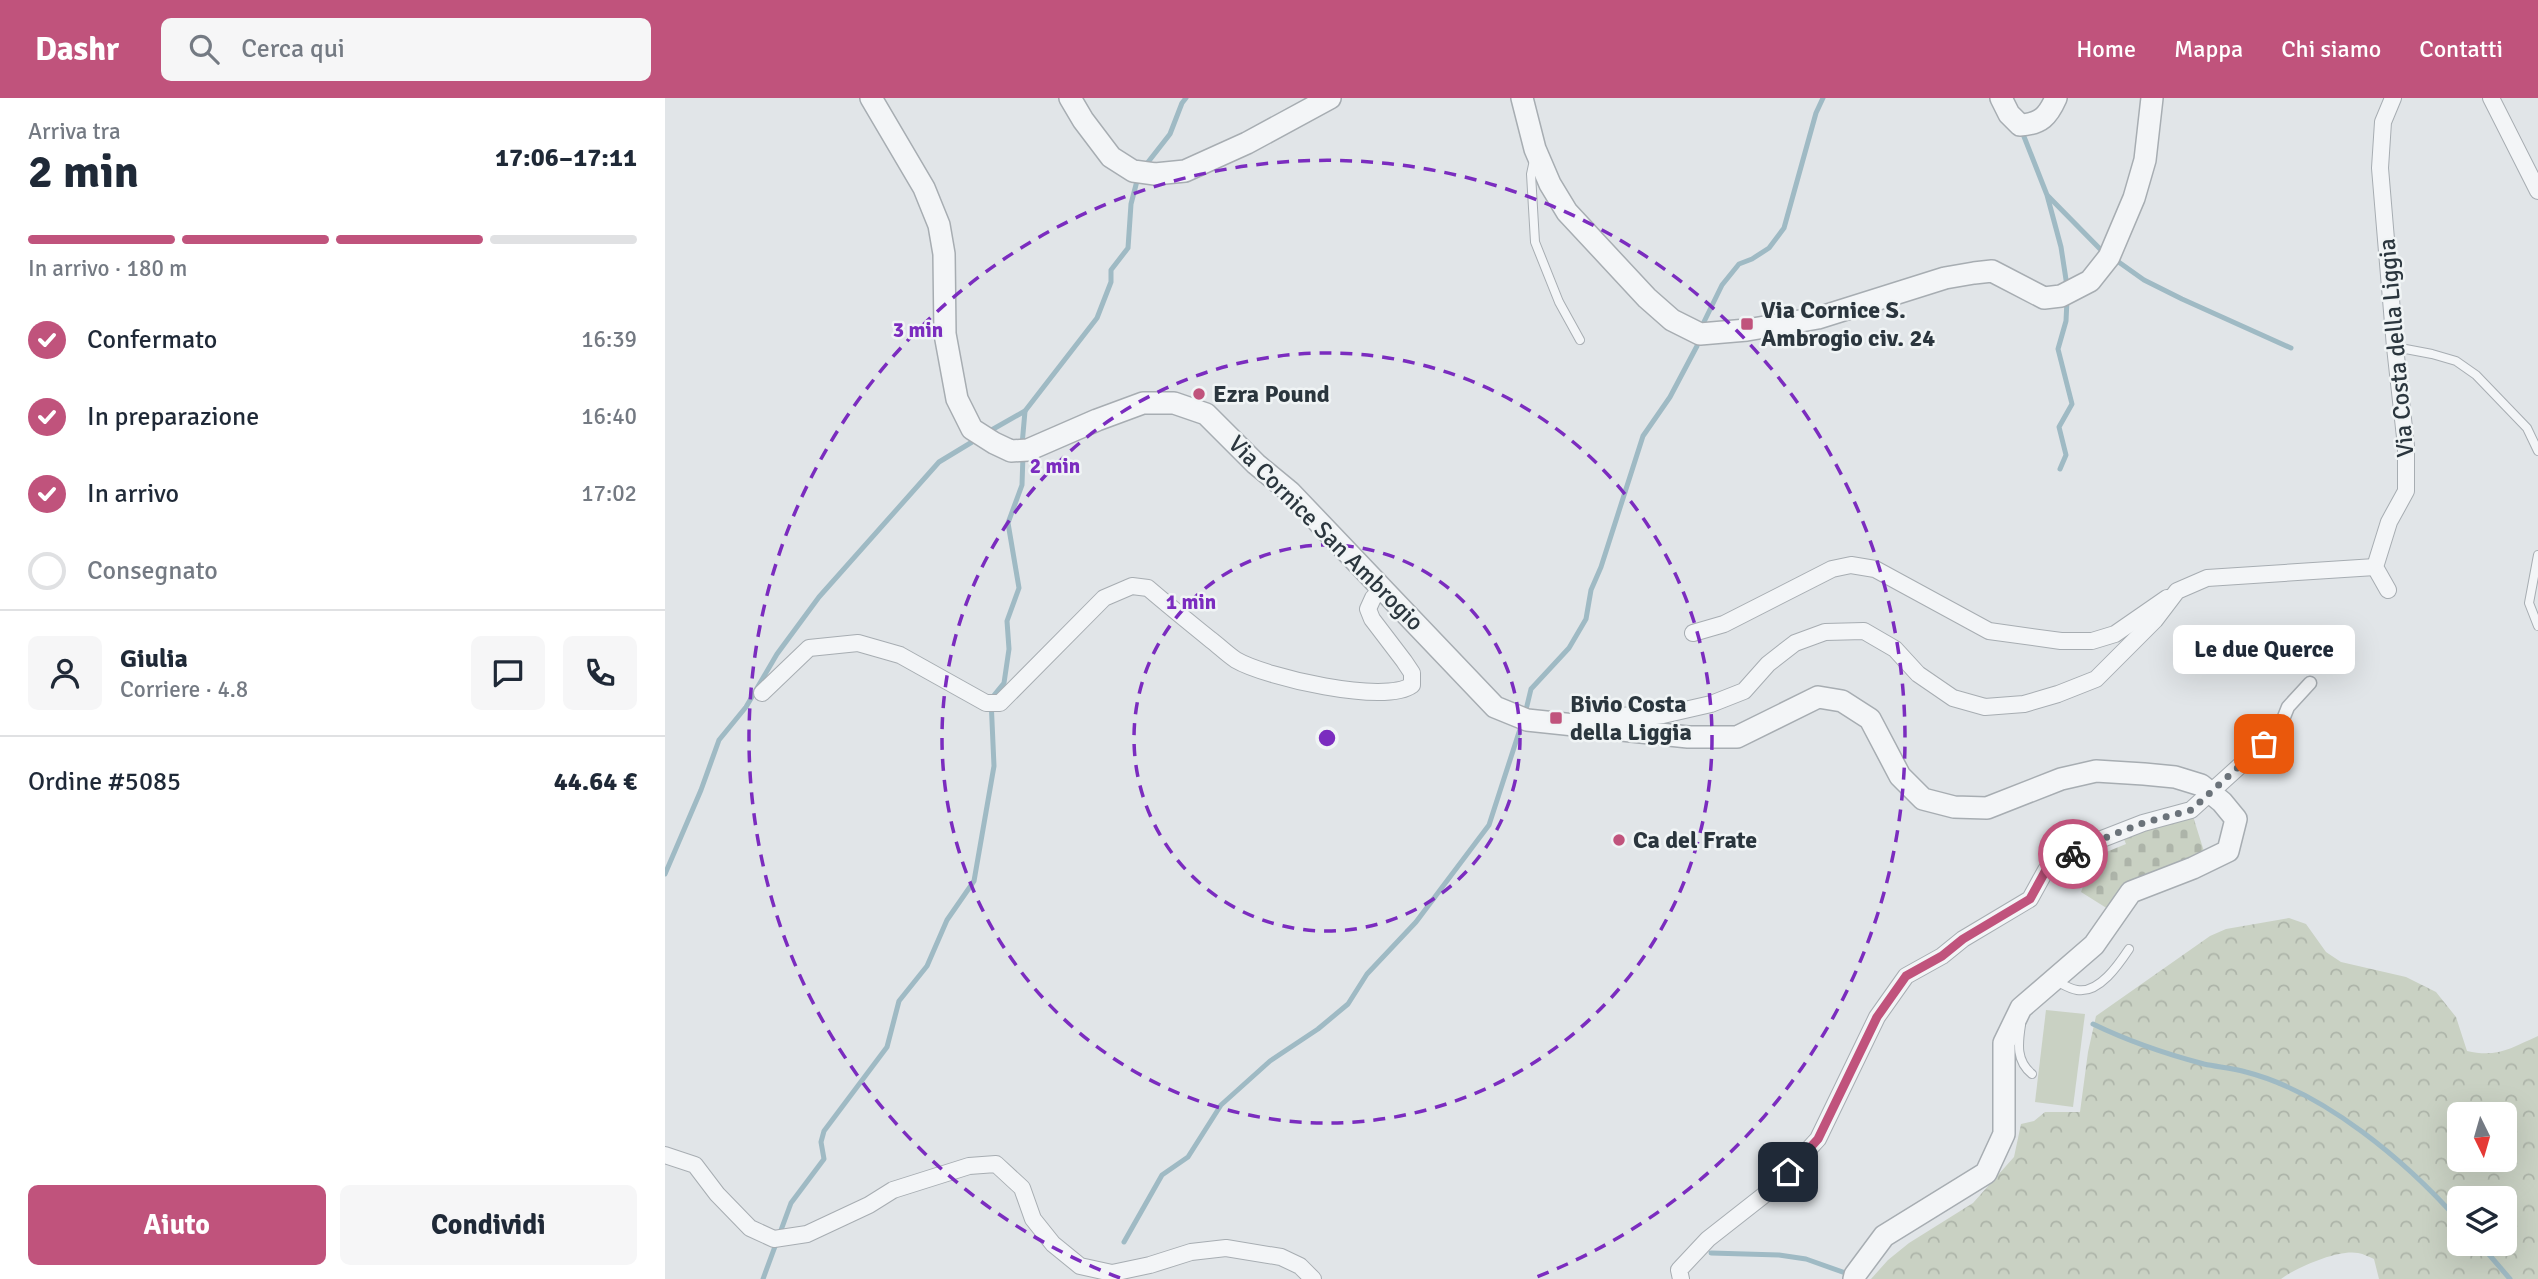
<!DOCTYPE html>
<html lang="it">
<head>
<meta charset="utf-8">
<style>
	:root { --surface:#fff; --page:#f6f6f7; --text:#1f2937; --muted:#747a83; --line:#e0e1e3; --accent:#c0537c }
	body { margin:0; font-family:Signika,sans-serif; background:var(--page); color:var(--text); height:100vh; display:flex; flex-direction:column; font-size:26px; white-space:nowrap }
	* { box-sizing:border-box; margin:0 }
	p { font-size:23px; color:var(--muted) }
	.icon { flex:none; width:38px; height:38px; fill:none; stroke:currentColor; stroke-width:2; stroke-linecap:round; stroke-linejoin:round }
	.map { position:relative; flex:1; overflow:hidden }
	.details { display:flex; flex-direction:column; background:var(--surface); width:665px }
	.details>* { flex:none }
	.needle { width:46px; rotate:175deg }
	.controls { position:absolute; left:1782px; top:1004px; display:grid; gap:14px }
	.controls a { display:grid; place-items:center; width:70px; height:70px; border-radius:10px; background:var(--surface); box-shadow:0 7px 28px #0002; font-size:35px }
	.pin { position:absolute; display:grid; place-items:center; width:60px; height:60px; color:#fff; margin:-30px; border-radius:14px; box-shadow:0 4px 10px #0006 }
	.courier { position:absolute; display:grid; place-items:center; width:70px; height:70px; margin:-35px; border:5px solid #c0537c; border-radius:50%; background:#fff; color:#222; box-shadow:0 2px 9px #0007 }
	.bubble { position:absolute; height:49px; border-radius:10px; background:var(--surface); box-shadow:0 7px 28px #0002; font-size:23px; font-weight:700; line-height:49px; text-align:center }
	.summary em { font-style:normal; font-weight:700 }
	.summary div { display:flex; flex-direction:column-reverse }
	.summary { display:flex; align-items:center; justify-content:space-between; height:119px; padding:0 28px }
	h1 { font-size:46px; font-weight:700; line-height:52px }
	.bar { display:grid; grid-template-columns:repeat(4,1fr); gap:10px 7px; align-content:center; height:84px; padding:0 28px }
	.bar i { height:9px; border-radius:5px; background:var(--line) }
	.bar .current { background:var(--accent) }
	.bar p { grid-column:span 4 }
	.line { display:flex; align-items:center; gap:18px; padding:0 28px; border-top:2px solid var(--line) }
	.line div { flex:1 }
	.round { display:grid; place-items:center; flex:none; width:74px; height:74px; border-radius:10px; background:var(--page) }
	ol { padding:0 28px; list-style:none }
	li { display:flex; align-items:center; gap:21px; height:77px }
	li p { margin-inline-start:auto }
	li .icon { padding:7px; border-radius:50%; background:var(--accent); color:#fff; stroke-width:4 }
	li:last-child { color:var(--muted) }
	li i { width:38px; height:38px; border:4px solid var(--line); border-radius:50% }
	.action { display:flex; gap:14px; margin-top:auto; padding:14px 28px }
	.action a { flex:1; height:80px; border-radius:10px; background:var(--accent); color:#fff; font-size:28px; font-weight:700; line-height:80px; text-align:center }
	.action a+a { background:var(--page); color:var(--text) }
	header { display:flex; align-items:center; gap:42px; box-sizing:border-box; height:98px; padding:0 35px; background:var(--accent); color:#fff }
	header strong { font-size:33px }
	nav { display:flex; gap:38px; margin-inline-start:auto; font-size:24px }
	.search { width:490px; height:63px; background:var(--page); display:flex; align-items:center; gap:18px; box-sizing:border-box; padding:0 24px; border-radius:10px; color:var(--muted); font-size:26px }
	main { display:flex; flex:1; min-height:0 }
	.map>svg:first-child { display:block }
</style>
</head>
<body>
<header>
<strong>Dashr</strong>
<div class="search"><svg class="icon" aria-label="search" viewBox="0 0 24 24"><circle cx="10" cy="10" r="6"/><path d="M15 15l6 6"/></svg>Cerca qui</div>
<nav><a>Home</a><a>Mappa</a><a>Chi siamo</a><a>Contatti</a></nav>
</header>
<main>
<section class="details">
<div class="summary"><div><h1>2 min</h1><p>Arriva tra</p></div><em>17:06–17:11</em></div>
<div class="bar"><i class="current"></i><i class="current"></i><i class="current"></i><i></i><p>In arrivo · 180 m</p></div>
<ol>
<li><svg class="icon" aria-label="check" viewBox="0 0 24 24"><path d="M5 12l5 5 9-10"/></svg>Confermato<p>16:39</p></li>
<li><svg class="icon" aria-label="check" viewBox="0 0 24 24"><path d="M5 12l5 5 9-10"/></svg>In preparazione<p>16:40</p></li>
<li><svg class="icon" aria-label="check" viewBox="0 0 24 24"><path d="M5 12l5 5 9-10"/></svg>In arrivo<p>17:02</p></li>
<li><i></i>Consegnato</li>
</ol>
<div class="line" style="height:126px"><a class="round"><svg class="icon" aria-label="person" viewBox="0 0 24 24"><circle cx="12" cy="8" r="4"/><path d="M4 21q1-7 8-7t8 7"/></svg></a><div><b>Giulia</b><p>Corriere · 4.8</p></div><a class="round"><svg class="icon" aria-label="chat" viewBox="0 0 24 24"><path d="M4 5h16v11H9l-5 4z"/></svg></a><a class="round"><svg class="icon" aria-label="phone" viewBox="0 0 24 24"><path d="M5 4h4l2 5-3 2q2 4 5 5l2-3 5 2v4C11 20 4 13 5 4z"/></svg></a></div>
<div class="line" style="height:91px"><div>Ordine #5085</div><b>44.64 €</b></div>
<div class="action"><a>Aiuto</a><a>Condividi</a></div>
</section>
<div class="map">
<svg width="1873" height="1181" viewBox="0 0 1873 1181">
	<defs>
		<pattern id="forest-crowns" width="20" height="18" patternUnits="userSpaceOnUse" patternTransform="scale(1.75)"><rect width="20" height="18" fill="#c9d1c3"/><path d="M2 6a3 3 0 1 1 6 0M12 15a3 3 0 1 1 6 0" fill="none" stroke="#adb4a9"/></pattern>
		<pattern id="cemetery-stones" width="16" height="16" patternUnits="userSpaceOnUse" patternTransform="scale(1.75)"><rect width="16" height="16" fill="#c9d1c3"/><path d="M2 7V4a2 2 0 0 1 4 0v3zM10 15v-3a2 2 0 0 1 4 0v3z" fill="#adb4a9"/></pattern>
	</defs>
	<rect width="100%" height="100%" fill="#e1e5e8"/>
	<!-- forest -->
	<path fill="url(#forest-crowns)" fill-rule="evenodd" d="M1624,820L1641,826L1661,854L1676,864L1741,879L1771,894L1791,919L1802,953C1832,960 1846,950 1873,938V1181H1714L1709,1161C1704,1159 1699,1156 1693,1155C1674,1151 1632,1169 1616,1181H1206L1223,1162L1244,1145L1308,1105L1349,1059L1356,1026L1369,1023L1380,1014H1415L1423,954L1431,918L1545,838L1561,831ZM1794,1017H1839V1062H1794ZM1794,1101H1839V1146H1794Z"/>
	<!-- cemetery -->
	<polygon fill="url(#cemetery-stones)" points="1526,712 1542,763 1467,794 1451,816 1416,794 1429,759 1461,746 1456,734"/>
	<!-- pitch -->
	<polygon fill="#c9d1c3" points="1381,912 1420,916 1408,1009 1370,1004"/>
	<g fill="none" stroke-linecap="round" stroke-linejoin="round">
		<!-- stream -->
		<g stroke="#9fbac4" stroke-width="5">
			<polyline points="1356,31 1382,97 1396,149 1402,188"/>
			<polyline points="480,68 505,36 517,5 521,0"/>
			<polyline points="1383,98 1440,156"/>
			<polyline points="1448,160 1479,182 1517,201 1626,250"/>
			<polyline points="1036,230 1057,187 1074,166 1087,161 1104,150 1119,130 1151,15 1158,0"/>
			<polyline points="323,334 360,313"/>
			<polyline points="357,347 360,313 432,220 446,184 446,172 463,150 466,106 473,79"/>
			<polyline points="1395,371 1401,357 1394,329 1407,306 1393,251 1401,223 1402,202"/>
			<polyline points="860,616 866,591 904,550 921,521 926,492 936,469 978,338 1005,299 1032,248 1034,239"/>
			<polyline points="0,776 36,692 54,642 81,609 112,556 154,499 274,364 312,341"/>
			<path d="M1428,926C1463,943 1501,956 1539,966C1553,969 1567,970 1581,974C1659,994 1741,1063 1794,1123"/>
			<polyline points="459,1144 497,1077 523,1059 556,1007 605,963 653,931 683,906 702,876 751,824 824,727 857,625"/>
			<polyline points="1815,1146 1845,1181"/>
			<polyline points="1046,1155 1114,1157 1141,1161 1186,1177"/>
			<polyline points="98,1181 126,1105 159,1061 156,1044 159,1033 222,949 234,903 262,868 282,822 309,783 329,668 326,601 339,585 344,551 342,523 354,490 343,425 357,387 358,357"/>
		</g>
		<defs>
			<g id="service">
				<polyline points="869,62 866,76 870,144 894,204 915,242"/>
				<polyline points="1730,249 1767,256 1791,263 1811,277 1862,330 1873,353"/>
				<polyline points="1873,457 1864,505 1873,528"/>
				<path d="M1391,883C1397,886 1405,891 1412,892C1434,896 1454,866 1464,851"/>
				<path d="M1356,927C1353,946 1351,963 1367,976"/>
			</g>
			<polyline id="pedestrian" points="1599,646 1617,624 1623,609 1645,585"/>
			<g id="minor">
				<polyline points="1826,0 1873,93"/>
				<polyline points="1723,492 1710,469 1724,424 1741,393 1741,348 1730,249 1715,70 1718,24 1728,0"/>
				<polyline points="1028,535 1059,526 1167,471 1186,467 1210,471 1324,533 1396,543 1427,543 1450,536 1502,500"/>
				<path d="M97,595L144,550L193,545L235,557L321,605H335L439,500L467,488L483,490C504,508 525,525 546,542C554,548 562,556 571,562C600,579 720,607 747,587V575L739,563L707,521L703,511L708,500L716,492"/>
				<polyline points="911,622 934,618 998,617 1046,606 1079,593 1103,566 1130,545 1160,534 1199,533 1230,551 1253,576 1288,600 1320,609 1359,606 1393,596 1431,581 1490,522 1512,493 1542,480 1710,469"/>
				<polyline points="0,1057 30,1067 52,1096 85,1130 109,1141 142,1136 204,1107 228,1092 304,1068 331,1066 357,1090 368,1121 388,1146 415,1168 447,1175 485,1167 526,1154 561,1150 616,1159 635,1168 648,1181"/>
				<polyline points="1016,1181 1014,1172 1043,1141 1108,1090 1153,1041 1212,919 1241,878 1277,858 1298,841 1365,801 1381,772 1424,746 1478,725 1526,712 1599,646"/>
			</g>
			<g id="tertiary">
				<polyline points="206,0 259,90 274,127 279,156 280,236 292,301 307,331 329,345 346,353 363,352 432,322 478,305 509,305 541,316 591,366 625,394 830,609 862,622 1023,639 1072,639 1153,599 1177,603 1205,621 1235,678 1258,701 1289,709 1322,710 1396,681 1431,673 1479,676 1510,679 1536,687 1557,704 1571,721 1563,753 1528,770 1466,794 1429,847 1356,910 1339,945 1339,1036 1321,1075 1219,1138 1190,1177 1189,1181"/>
				<polyline points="405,0 418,22 446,59 468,73 490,76 520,73 582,45 665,0"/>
				<polyline points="857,0 870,51 885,86 902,114 982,200 1007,222 1035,236 1082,232 1153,220 1280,180 1309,175 1327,173 1379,200 1396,198 1425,183 1444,159 1469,100 1480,62 1487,0"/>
				<path d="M1336,0L1344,16L1355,27C1376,26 1383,18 1391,0"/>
			</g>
		</defs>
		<!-- service casing -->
		<use href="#service" stroke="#a7adb2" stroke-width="10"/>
		<!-- pedestrian casing -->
		<use href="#pedestrian" stroke="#a7adb2" stroke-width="15"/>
		<!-- minor casing -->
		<use href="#minor" stroke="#a7adb2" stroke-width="18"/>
		<!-- tertiary casing -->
		<use href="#tertiary" stroke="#a7adb2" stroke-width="24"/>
		<!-- service -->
		<use href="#service" stroke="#f3f5f7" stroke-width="8"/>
		<!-- pedestrian -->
		<use href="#pedestrian" stroke="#f3f5f7" stroke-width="12"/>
		<!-- minor -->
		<use href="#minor" stroke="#f3f5f7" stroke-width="16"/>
		<!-- tertiary -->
		<use href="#tertiary" stroke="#f3f5f7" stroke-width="21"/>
	</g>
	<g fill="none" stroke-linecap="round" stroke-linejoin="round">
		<!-- done -->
		<polyline stroke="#6b737a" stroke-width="7" stroke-dasharray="0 12.6" points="1408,756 1424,746 1478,725 1526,712 1599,646"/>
		<!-- route -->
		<polyline stroke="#c0537c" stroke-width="9" points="1123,1074 1153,1041 1212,919 1241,878 1277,858 1298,841 1365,801 1381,772 1408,756"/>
	</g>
	<!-- distance rings -->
	<g fill="none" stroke="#7b2cbf" stroke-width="3.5" stroke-dasharray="12 9">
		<circle cx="662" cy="640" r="193"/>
		<circle cx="662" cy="640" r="385"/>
		<path d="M455 1180A578 578 0 1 1 869 1180"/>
	</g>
	<!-- markers -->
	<g fill="#c0537c" stroke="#f0f4f5" stroke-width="2.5">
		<rect x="1075" y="219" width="14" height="14" rx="3.5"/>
		<circle cx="534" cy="296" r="7"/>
		<rect x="884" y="613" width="14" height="14" rx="3.5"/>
		<circle cx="954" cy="742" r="7"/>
	</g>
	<g text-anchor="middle" stroke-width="5" stroke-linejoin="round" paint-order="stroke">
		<!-- poi labels -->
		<g font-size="24" font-weight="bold" fill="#2b363e" stroke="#f0f4f5" text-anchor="start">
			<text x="1096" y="220">Via Cornice S.<tspan x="1096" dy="28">Ambrogio civ. 24</tspan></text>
			<text x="548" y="304">Ezra Pound</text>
			<text x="905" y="614">Bivio Costa<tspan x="905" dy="28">della Liggia</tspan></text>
			<text x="968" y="750">Ca del Frate</text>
		</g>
		<!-- street labels -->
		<g font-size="24" fill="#2b363e" stroke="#f0f4f5">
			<text transform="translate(1731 250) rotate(-95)" y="8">Via Costa della Liggia</text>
			<text transform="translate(661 435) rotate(45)" y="8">Via Cornice San Ambrogio</text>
		</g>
	</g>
	<circle cx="662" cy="640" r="10" fill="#7b2cbf" stroke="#f0f4f5" stroke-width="3.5"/>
	<g font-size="21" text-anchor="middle" font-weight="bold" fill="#7b2cbf" stroke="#f0f4f5" stroke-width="5" stroke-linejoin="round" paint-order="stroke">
		<text x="253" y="239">3 min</text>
		<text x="390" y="375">2 min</text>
		<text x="526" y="511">1 min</text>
	</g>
</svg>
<div class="controls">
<a><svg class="needle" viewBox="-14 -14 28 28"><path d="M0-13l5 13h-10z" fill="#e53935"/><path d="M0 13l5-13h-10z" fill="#747a83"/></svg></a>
<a><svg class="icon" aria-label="layers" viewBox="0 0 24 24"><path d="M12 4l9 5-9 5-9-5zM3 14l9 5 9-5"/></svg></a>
</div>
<div class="pin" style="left:1599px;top:646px;background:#ea580c"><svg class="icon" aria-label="bag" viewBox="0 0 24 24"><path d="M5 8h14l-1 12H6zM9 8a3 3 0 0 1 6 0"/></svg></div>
<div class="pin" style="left:1123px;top:1074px;background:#1f2937"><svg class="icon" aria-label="home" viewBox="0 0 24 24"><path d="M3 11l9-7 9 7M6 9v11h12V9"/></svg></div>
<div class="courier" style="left:1408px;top:756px"><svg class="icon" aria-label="bike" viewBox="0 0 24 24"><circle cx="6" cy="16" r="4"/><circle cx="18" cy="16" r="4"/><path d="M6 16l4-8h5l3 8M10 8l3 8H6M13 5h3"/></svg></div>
<div class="bubble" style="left:1508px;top:527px;width:182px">Le due Querce</div>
</div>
</main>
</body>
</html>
